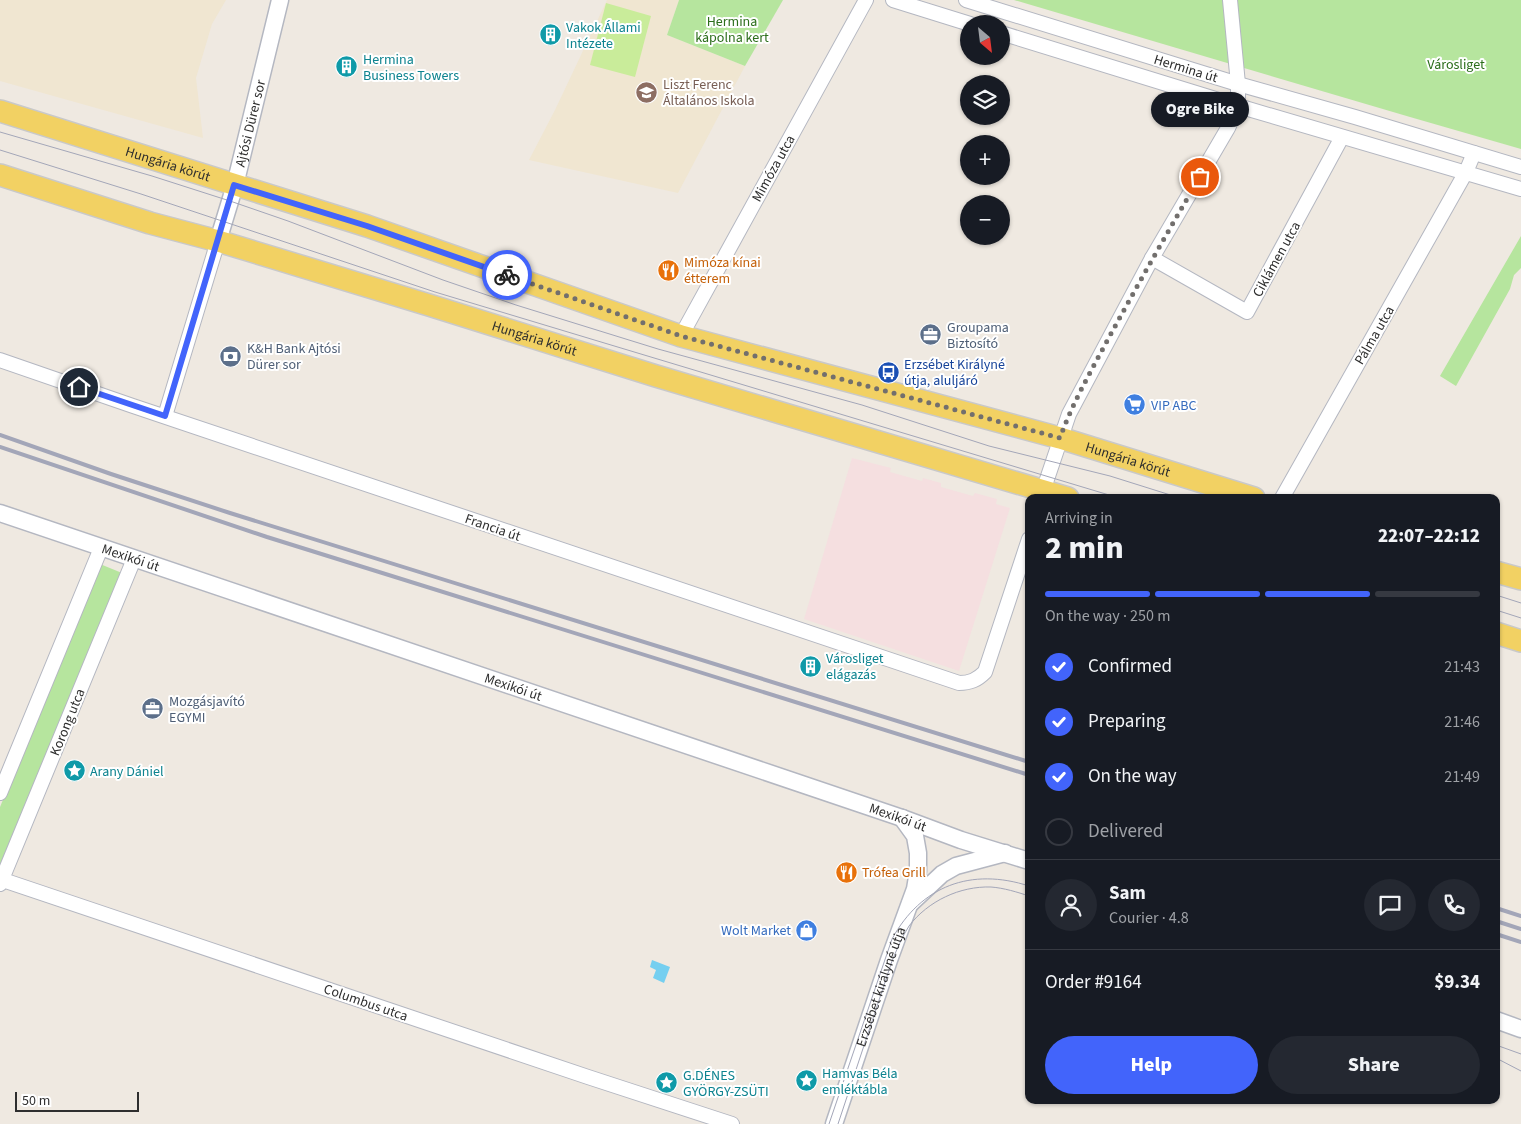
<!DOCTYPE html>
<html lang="en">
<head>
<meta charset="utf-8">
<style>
	:root { --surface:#171b24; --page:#242831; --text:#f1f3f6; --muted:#9ea1a6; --line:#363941; --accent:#4264fb }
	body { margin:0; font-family:"Source Sans 3",sans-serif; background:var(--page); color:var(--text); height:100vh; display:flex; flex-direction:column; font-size:19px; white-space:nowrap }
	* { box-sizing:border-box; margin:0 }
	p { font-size:16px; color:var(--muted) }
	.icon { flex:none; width:28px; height:28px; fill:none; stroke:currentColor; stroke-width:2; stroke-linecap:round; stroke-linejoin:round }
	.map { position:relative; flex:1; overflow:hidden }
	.details { position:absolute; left:1025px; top:494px; width:475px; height:610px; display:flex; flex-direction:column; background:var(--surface); border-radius:10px; box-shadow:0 1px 4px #0004 }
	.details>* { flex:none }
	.needle { width:32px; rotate:152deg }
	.buttons { position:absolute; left:960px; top:15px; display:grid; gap:10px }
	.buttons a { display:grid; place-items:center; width:50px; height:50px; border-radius:50%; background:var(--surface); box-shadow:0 1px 4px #0004; font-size:25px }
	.scale { position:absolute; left:15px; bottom:12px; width:124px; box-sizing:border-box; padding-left:5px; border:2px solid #2e2e2e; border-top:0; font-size:14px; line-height:18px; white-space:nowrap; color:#2e2e2e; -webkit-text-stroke:4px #fff; paint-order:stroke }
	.pin { position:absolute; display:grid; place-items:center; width:42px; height:42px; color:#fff; margin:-21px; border:2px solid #fff; border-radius:50%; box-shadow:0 1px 5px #0007 }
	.courier { position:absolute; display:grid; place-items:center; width:50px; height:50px; margin:-25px; border:4px solid #4264fb; border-radius:50%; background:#fff; color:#222; box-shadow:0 1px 6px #0007 }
	.bubble { position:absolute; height:35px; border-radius:18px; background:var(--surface); box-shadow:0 1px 4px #0004; font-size:16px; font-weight:800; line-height:35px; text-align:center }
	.head em { font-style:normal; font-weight:800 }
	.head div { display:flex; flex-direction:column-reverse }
	.head { display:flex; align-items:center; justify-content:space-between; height:85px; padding:0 20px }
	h1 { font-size:32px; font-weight:800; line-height:38px }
	.bar { display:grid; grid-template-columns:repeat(4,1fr); gap:8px 5px; align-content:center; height:60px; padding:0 20px }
	.bar i { height:6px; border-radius:4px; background:var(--line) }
	.bar .selected { background:var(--accent) }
	.bar p { grid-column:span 4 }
	.line { display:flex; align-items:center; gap:12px; padding:0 20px; border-top:1px solid var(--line) }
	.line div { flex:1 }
	.round { display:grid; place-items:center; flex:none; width:52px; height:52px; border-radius:26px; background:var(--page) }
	ol { padding:0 20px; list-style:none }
	li { display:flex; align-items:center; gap:15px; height:55px }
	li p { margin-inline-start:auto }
	li .icon { padding:5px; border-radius:50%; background:var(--accent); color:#fff; stroke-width:4 }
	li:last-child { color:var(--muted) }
	li i { width:28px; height:28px; border:2px solid var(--line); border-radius:50% }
	.button { display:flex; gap:10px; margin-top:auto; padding:10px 20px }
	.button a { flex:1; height:58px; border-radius:30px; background:var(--accent); color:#fff; font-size:20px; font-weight:800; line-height:58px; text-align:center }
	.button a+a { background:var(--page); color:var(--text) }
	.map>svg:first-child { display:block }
</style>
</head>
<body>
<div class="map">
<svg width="1521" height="1124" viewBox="0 0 1521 1124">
	<rect width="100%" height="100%" fill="#efe9e1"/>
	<!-- education -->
	<g fill="#f0e6d1">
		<polygon points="0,0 226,0 212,24 196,78 203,138 0,81"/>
		<polygon points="607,0 679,0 667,35 745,66 678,193 529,160 555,110"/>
	</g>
	<!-- medical -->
	<polygon fill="#f5dfe0" points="852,458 891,468 890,472 922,481 923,478 941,483 941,487 973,496 975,493 997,499 996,504 1010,508 959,671 804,619"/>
	<!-- green -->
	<g fill="#b6e59e">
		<polygon points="679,0 783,0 745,66 667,35"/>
		<polygon points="1014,0 1521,0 1521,149 1410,117"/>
		<polygon points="1521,236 1521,268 1514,275 1510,289 1456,386 1440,376"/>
		<polygon points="100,564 122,573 0,868 0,807"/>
	</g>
	<!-- pitch -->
	<polygon fill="#c9ec9a" points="606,3 651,16 635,77 590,65"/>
	<!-- water -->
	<polygon fill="#75cff0" points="652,960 670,967 664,983 653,978 656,970 650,967"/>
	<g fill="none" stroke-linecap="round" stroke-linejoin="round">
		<defs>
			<g id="minor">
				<polyline points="893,0 970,24"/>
				<polyline points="966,0 1238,84 1355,117 1521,167"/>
				<polyline points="1001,33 1238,106 1521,189"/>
				<polyline points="1152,258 1247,312 1342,137"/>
				<polyline points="681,336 866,0"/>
				<path d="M0,360L133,406L959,683C970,683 977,680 985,672L1029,539"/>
				<polyline points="165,416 218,241"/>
				<polyline points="1041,497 1069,414 1152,258 1228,128 1238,106 1238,84 1230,0"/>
				<polyline points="1282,498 1466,172 1474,153"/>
				<polyline points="0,793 101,548"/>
				<polyline points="0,879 588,1077 732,1124"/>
				<polyline points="0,884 134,559"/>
			</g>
			<g id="tertiary">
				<path id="s1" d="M218,241L235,185L280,0"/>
				<path id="s2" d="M0,513L902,818L961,840L1029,861"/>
				<polyline points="910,904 942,874 956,866 1005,853"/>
				<polyline points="1496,1020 1521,1029"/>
				<path id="s3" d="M834,1124L889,960L915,889L918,871V853L915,836L902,818"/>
			</g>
			<g id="primary">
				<path id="s4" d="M0,111L367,226L681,336L1060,438L1254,498"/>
				<path id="s5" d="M0,175L150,223L218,241L429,305L656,376L1068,498"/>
				<polyline points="1496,572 1521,579"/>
				<polyline points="1496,633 1521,641"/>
			</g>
		</defs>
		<!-- minor casing -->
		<use href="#minor" stroke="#b4b7c1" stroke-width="16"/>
		<!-- tertiary casing -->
		<use href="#tertiary" stroke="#b4b7c1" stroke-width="19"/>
		<!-- primary casing -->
		<use href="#primary" stroke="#c9c9c9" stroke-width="24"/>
		<!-- minor -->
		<use href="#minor" stroke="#fff" stroke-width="14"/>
		<!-- tertiary -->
		<use href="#tertiary" stroke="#fff" stroke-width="16"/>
		<!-- primary -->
		<use href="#primary" stroke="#f2d163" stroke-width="21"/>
		<!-- tram -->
		<g stroke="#a3a6b8" stroke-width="1">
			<polyline points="0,132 152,176 230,201 288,221 443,280 516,305 658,349 862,405 989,446 1110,476 1180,498"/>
			<polyline points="0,150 141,194 435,292 1119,498"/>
			<polyline points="1496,595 1521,603"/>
			<polyline points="1496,610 1521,618"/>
			<polyline points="1496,1045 1521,1054"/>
			<polyline points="1496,1058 1521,1071"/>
			<path d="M829,1124L892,939C921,886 971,867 1029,886"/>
			<path d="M838,1124L892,961C897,949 902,937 909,926C928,901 960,886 991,887C1004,888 1017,892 1029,896"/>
		</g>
		<!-- rail -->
		<g stroke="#a3a6b8" stroke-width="4">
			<polyline points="0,435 111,474 230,513 1029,762"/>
			<polyline points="0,447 267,537 1029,775"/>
			<polyline points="1496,908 1521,916"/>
			<polyline points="1496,921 1521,929"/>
			<polyline points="1496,934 1521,942"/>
		</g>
	</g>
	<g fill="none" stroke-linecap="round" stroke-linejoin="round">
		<!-- done -->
		<path stroke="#726f6d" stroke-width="5" stroke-dasharray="0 9" d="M507,275L681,336L1060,438C1072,404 1090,373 1107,341C1137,286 1168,231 1200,177"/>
		<!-- route -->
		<polyline stroke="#4264fb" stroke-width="6" points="79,387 165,416 234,185 367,226 507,275"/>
	</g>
	<!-- icons -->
	<defs>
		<symbol id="building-disc" viewBox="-11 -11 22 22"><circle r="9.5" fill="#0f9aa8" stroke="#fff"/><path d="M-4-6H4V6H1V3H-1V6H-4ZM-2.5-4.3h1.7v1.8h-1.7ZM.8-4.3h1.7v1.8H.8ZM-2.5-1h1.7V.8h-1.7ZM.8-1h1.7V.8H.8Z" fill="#fff"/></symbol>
		<symbol id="school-disc" viewBox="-11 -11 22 22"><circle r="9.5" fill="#8d6e63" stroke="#fff"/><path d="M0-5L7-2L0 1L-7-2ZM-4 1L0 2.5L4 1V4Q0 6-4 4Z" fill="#fff"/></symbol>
		<symbol id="restaurant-disc" viewBox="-11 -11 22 22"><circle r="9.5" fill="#e8710a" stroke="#fff"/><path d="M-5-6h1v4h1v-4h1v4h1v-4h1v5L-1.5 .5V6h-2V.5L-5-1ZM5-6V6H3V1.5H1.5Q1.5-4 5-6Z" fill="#fff"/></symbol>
		<symbol id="office-disc" viewBox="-11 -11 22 22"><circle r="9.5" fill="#5c6f8a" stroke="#fff"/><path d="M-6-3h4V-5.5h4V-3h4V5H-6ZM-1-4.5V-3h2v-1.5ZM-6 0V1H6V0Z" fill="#fff"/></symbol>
		<symbol id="bank-disc" viewBox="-11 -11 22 22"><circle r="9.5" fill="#5c6f8a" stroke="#fff"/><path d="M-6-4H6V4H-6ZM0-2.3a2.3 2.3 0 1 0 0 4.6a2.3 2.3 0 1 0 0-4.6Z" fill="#fff"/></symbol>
		<symbol id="bus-disc" viewBox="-11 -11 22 22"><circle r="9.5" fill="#1a4fb4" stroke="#fff"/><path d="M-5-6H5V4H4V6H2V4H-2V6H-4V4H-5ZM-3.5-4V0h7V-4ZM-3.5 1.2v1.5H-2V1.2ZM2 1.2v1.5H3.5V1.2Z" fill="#fff"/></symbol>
		<symbol id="supermarket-disc" viewBox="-11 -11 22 22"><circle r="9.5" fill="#3f7fe0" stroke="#fff"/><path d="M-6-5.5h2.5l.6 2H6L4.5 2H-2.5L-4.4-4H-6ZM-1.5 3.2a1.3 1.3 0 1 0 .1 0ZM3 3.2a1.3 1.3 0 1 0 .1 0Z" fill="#fff"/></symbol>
		<symbol id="sight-disc" viewBox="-11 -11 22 22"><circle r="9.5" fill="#0f9aa8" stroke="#fff"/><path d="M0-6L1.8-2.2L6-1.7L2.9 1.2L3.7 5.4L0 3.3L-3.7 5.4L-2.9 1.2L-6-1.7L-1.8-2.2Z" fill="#fff"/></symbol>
		<symbol id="shop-disc" viewBox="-11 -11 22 22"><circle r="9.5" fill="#3f7fe0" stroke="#fff"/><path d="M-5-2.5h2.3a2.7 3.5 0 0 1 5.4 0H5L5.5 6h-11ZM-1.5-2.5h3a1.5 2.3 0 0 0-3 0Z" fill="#fff"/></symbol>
	</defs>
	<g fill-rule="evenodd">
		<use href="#building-disc" x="538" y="22" width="25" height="25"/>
		<use href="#building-disc" x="334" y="54" width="25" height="25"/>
		<use href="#school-disc" x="634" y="80" width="25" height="25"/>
		<use href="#restaurant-disc" x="656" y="258" width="25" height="25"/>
		<use href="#office-disc" x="918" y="322" width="25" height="25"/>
		<use href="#bank-disc" x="218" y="344" width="25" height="25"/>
		<use href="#bus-disc" x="876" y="360" width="25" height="25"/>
		<use href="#supermarket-disc" x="1122" y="392" width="25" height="25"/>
		<use href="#building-disc" x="798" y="654" width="25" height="25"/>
		<use href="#office-disc" x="140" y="696" width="25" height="25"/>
		<use href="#sight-disc" x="62" y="758" width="25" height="25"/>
		<use href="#restaurant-disc" x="834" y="860" width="25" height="25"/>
		<use href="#shop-disc" x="794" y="918" width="25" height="25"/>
		<use href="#sight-disc" x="794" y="1068" width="25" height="25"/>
		<use href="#sight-disc" x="654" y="1070" width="25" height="25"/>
	</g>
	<g text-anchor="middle" stroke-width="4" stroke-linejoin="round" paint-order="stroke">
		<!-- park labels -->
		<g font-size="14" fill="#2c6e1b" stroke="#fff">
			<text x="732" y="26">Hermina<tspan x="732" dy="16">kápolna kert</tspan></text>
			<text x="1456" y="69">Városliget</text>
		</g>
		<!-- culture labels -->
		<g font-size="14" fill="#0d838f" stroke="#fff" text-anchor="start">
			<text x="566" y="32">Vakok Állami<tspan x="566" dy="16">Intézete</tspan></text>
			<text x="363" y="64">Hermina<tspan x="363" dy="16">Business Towers</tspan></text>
			<text x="826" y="663">Városliget<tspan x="826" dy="16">elágazás</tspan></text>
			<text x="90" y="776">Arany Dániel</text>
			<text x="822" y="1078">Hamvas Béla<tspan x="822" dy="16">emléktábla</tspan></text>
			<text x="683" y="1080">G.DÉNES<tspan x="683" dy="16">GYÖRGY-ZSÜTI</tspan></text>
		</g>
		<!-- street labels -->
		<g font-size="14" fill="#2e2e2e" stroke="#fff">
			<text transform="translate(1186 68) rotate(17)" y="5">Hermina út</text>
			<text dy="5" stroke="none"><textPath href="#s1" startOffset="122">Ajtósi Dürer sor</textPath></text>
			<text dy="5" stroke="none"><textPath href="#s4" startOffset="176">Hungária körút</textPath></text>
			<text transform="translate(773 168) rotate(-61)" y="5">Mimóza utca</text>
			<text transform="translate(1276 259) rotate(-61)" y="5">Ciklámen utca</text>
			<text transform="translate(1374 335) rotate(-60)" y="5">Pálma utca</text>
			<text dy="5" stroke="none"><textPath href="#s5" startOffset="559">Hungária körút</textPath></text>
			<text dy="5" stroke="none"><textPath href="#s4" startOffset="1181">Hungária körút</textPath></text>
			<text transform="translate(493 527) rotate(19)" y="5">Francia út</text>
			<text dy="5" stroke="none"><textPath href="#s2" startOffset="138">Mexikói út</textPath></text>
			<text dy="5" stroke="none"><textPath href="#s2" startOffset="542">Mexikói út</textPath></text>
			<text transform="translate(67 722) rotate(-68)" y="5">Korong utca</text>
			<text dy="5" stroke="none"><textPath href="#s2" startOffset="948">Mexikói út</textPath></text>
			<text dy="5" stroke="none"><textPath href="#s3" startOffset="145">Erzsébet királyné útja</textPath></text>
			<text transform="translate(366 1002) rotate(19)" y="5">Columbus utca</text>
		</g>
		<!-- education labels -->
		<g font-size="14" fill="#785e54" stroke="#fff" text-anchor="start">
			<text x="663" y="89">Liszt Ferenc<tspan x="663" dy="16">Általános Iskola</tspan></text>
		</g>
		<!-- food labels -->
		<g font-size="14" fill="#c56008" stroke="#fff" text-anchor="start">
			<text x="684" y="267">Mimóza kínai<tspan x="684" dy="16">étterem</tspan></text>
			<text x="862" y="877">Trófea Grill</text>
		</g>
		<!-- service labels -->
		<g font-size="14" fill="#4e5e75" stroke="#fff" text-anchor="start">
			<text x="947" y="332">Groupama<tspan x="947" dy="16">Biztosító</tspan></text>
			<text x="247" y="353">K&amp;H Bank Ajtósi<tspan x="247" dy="16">Dürer sor</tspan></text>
			<text x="169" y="706">Mozgásjavító<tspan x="169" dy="16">EGYMI</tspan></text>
		</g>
		<!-- transit labels -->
		<g font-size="14" fill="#164399" stroke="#fff" text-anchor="start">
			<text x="904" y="369">Erzsébet Királyné<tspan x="904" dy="16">útja, aluljáró</tspan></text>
		</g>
		<!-- shop labels -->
		<g font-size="14" fill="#366cbe" stroke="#fff" text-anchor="start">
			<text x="1151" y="410">VIP ABC</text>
			<text x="791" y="935" text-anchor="end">Wolt Market</text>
		</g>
	</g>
</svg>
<div class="buttons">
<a><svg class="needle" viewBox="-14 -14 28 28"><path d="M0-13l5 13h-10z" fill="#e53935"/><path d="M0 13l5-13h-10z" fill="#9ea1a6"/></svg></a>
<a><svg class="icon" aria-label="layers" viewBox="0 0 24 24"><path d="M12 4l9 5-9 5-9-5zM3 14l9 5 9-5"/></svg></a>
<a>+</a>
<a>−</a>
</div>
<div class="scale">50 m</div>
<div class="pin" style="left:1200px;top:177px;background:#ea580c"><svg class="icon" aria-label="bag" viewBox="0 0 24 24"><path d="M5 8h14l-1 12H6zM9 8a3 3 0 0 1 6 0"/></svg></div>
<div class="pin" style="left:79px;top:387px;background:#1f2937"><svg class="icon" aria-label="home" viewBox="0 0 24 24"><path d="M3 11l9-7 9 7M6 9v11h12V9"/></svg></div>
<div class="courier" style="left:507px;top:275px"><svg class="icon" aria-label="bike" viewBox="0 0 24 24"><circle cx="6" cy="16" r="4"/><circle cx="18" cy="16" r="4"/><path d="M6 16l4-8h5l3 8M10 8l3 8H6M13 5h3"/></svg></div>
<div class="bubble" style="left:1151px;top:92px;width:98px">Ogre Bike</div>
<section class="details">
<div class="head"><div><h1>2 min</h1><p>Arriving in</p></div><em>22:07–22:12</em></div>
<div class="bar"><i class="selected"></i><i class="selected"></i><i class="selected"></i><i></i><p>On the way · 250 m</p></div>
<ol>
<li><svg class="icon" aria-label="check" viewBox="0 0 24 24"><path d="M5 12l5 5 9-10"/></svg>Confirmed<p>21:43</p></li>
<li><svg class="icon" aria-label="check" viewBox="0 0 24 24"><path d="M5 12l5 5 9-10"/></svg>Preparing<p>21:46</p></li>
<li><svg class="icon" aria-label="check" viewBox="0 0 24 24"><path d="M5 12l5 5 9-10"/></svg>On the way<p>21:49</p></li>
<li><i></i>Delivered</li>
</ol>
<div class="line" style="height:90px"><a class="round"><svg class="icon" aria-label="person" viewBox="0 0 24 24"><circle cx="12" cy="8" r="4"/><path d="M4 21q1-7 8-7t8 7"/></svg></a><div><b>Sam</b><p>Courier · 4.8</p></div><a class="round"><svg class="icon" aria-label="chat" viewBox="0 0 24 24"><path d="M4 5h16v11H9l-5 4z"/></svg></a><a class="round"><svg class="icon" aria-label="phone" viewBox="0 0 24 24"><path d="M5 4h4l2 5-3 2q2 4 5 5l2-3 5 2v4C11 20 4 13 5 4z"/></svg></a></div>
<div class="line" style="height:65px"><div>Order #9164</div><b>$9.34</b></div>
<div class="button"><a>Help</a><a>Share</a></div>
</section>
</div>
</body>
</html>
